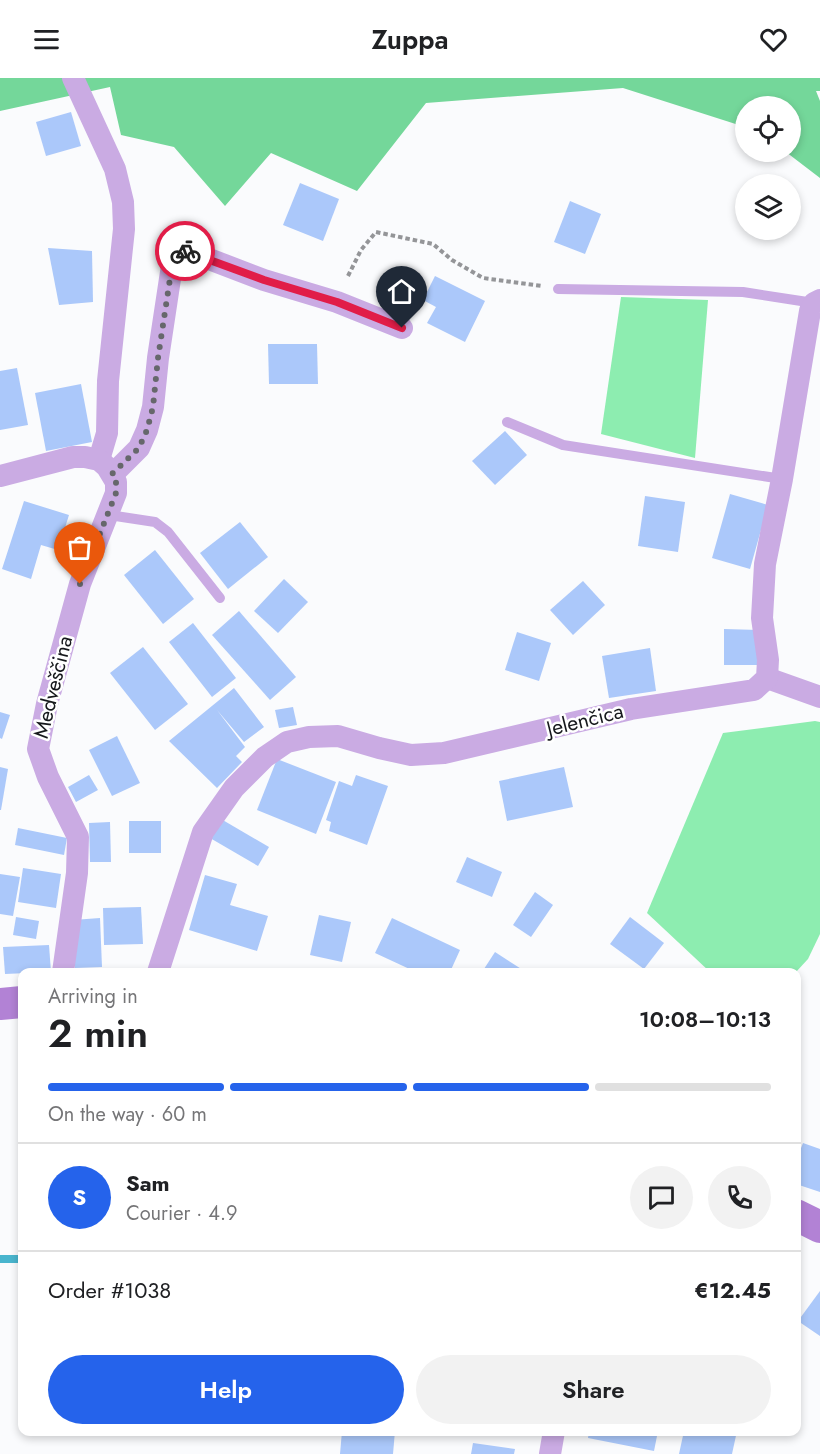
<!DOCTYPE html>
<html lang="en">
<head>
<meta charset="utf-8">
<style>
	:root { --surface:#fff; --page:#f2f2f2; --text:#202124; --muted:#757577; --line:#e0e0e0; --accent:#2563eb }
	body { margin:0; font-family:Jost,sans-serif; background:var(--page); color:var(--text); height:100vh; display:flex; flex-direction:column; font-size:22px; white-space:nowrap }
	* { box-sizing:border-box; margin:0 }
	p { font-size:20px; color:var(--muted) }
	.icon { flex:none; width:33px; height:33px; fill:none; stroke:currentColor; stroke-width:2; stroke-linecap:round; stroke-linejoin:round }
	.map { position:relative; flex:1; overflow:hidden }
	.details { position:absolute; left:18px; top:890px; width:783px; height:468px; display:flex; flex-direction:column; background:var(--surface); border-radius:12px; box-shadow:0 3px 9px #0003 }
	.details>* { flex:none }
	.buttons { position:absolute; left:735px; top:18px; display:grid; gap:12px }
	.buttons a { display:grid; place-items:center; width:66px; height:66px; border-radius:50%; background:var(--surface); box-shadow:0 3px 9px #0003; font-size:30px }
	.pin { position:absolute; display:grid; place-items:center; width:51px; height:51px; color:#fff; margin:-62px -26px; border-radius:50% 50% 50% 0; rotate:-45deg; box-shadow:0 0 6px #0007 }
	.pin .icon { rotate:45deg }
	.courier { position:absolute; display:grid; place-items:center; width:60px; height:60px; margin:-30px; border:4px solid #e11d48; border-radius:50%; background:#fff; color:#222; box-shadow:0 2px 8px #0007 }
	.summary em { font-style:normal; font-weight:600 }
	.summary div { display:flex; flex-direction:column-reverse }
	.summary { display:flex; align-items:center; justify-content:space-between; height:102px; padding:0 30px }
	h1 { font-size:39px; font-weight:600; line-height:45px }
	.bar { display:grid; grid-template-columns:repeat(4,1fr); gap:9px 6px; align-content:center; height:72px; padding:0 30px }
	.bar i { height:8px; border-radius:4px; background:var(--line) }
	.bar .current { background:var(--accent) }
	.bar p { grid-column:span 4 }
	.line { display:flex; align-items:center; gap:15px; padding:0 30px; border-top:2px solid var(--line) }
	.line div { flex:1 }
	.round { display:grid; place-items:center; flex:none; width:63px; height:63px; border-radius:32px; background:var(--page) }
	.primary-button { display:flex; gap:12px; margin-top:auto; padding:12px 30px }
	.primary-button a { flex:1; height:69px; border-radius:36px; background:var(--accent); color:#fff; font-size:24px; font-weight:600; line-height:69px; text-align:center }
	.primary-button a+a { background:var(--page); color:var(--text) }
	header { display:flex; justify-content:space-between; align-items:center; height:78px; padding:0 30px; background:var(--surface); font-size:27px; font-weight:600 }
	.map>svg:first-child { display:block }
</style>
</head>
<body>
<header><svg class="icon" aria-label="menu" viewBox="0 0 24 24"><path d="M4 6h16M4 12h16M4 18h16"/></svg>Zuppa<svg class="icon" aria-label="heart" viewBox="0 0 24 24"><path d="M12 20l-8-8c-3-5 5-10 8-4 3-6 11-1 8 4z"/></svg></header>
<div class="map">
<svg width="820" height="1376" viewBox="0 0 820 1376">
	<rect width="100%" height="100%" fill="#fafbfd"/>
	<!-- green -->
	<g fill="#8dedb0">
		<polygon points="621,219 708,222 695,380 601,356"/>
		<polygon points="815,643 820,644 820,856 808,881 796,894 710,894 647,835 723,655"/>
	</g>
	<!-- forest -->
	<polygon fill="#74d79a" points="0,0 820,0 820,13 816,13 820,23 820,100 786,74 790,74 790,28 746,28 745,49 623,10 426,25 357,113 271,75 225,128 174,69 121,57 110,9 0,33"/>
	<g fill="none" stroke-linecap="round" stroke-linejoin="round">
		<!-- stream -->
		<polyline stroke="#49b5ce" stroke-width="8" points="0,1181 22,1181"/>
	</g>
	<!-- building -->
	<g fill="#abc8fa">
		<polygon points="71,34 81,68 46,78 36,44"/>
		<polygon points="300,105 339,121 323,163 283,147"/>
		<polygon points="570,123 601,136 585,176 554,164"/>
		<polygon points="48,170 92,173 93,224 59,227"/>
		<polygon points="435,198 485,223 465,264 427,245 436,229 423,222"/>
		<polygon points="268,266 317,266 318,306 269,306"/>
		<polygon points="17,290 28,347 0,352 0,293"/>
		<polygon points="81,306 92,364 46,373 35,315"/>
		<polygon points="505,353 527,377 495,407 472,383"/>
		<polygon points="730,416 768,427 750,491 712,480"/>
		<polygon points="645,418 685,424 678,474 638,468"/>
		<polygon points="24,423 69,437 58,472 41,467 31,501 2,491"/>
		<polygon points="240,444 268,479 228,511 200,475"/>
		<polygon points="155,472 194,521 163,546 124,497"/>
		<polygon points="284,501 308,524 278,555 254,533"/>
		<polygon points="583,503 605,527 573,557 550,532"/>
		<polygon points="239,533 296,599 270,622 212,557"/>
		<polygon points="193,545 236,600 212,619 169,564"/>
		<polygon points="724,551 759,552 758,587 724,587"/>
		<polygon points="517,554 551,565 539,603 505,592"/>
		<polygon points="143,569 188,626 155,652 110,595"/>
		<polygon points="650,570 656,613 609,620 602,578"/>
		<polygon points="234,610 264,649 244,664 217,632 245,669 236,678 242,684 217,710 169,663"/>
		<polygon points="293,629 297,647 279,650 275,632"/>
		<polygon points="0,634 10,637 2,661 0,660"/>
		<polygon points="117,658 140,705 112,718 89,672"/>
		<polygon points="277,681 336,704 316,756 257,732"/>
		<polygon points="0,689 8,691 1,732 0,732"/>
		<polygon points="564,689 573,729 507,743 499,703"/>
		<polygon points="89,697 98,712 76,724 68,709"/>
		<polygon points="356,697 388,708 367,767 329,753 331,744 326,742 339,703 352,708"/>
		<polygon points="221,741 269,769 258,788 210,760"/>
		<rect x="129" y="743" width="32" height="32"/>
		<polygon points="110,744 111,784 90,784 89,745"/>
		<polygon points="18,750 67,760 64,777 15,767"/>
		<polygon points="467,779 502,794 492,819 456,804"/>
		<polygon points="23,790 61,796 56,830 18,824"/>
		<polygon points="0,796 20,799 13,838 0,836"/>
		<polygon points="205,797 237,806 230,827 268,838 257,873 189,852"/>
		<polygon points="535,814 553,827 531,859 513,847"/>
		<polygon points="141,829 143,866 104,867 103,830"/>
		<polygon points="319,837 351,844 342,884 310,877"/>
		<polygon points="16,839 39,843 36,861 13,857"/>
		<polygon points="630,839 664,865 644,891 610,866"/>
		<polygon points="100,840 102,889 75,890 73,842"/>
		<polygon points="392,840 460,872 450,894 416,894 375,875"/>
		<polygon points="49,867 51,894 5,896 3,869"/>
		<polygon points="495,874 526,894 482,894"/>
		<polygon points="803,1065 820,1071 820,1114 796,1106 796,1083"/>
		<polygon points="820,1213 820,1258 798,1243"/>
		<polygon points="342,1353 395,1353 393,1376 340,1376"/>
		<polygon points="589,1353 658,1353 654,1373 588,1360"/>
		<polygon points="684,1353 737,1353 732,1376 679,1376"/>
		<polygon points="473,1365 515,1371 514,1376 471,1376"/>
	</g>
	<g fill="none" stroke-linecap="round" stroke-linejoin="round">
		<!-- path -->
		<polyline stroke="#949598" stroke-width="4" stroke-dasharray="4.5 3" stroke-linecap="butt" points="348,198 361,172 376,154 433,166 452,182 483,200 542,208"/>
		<!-- lane -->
		<g stroke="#caabe3" stroke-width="10">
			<polyline points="558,211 743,214 814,225"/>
			<polyline points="507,344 563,367 782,401"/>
			<polyline points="109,437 155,444 168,454 220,520"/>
		</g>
		<!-- street -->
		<g stroke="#caabe3" stroke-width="22">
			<polyline points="73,0 115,91 123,124 124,151 108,303 107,355 99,382"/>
			<polyline points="113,396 139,370 147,352 153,329 158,280 173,181 178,174 188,173 264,202 337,224 402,250"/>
			<polyline points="0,398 73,379 85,379 99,382 107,389 116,404 116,415 80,506 47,626 38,671 48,699 78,759 77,795 63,894"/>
			<polyline points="767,600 820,619"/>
			<polyline points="158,894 203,754 234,710 265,679 287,664 309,659 338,658 379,670 411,677 444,675 631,631 754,612 767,600 768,582 762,540 765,486 782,401 810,233 814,225 820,222"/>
			<polyline points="550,1376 554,1353"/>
		</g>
		<!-- secondary -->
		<g stroke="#b282d5" stroke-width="32">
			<polyline points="0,926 22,924"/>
			<polyline points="796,1137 820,1149"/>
		</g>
	</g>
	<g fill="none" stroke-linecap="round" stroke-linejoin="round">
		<!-- done -->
		<polyline stroke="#66676b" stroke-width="6" stroke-dasharray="0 10.8" points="80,506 116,415 116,404 112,396 139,370 147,352 153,329 158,280 173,181 178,174 185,173"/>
		<!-- route -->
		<polyline stroke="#e11d48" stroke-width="8" points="185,173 264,202 337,224 402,250"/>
	</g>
	<g text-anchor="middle" stroke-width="5" stroke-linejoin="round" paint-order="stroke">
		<!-- street labels -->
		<g font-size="21" fill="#16181c" stroke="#fff">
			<text transform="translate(53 609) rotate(-76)" y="7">Medveščina</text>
			<text transform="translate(585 642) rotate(-14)" y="7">Jelenčica</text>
		</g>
	</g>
</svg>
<div class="buttons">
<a><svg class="icon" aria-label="locate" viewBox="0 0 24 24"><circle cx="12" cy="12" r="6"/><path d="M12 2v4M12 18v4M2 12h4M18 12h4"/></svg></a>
<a><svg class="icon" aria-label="layers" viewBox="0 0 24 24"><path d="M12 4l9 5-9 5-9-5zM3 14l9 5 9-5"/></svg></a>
</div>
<div class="pin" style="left:80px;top:506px;background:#ea580c"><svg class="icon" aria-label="bag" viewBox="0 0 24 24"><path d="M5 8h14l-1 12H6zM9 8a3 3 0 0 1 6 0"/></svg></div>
<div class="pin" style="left:402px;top:250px;background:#1f2937"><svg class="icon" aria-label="home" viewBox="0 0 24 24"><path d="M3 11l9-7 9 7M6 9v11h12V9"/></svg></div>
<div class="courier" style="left:185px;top:173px"><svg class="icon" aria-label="bike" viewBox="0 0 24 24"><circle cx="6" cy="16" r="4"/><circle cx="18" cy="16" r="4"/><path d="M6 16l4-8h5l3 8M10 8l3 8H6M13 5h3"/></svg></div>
<section class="details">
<div class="summary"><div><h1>2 min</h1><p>Arriving in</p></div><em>10:08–10:13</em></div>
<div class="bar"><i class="current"></i><i class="current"></i><i class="current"></i><i></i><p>On the way · 60 m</p></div>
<div class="line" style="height:108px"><b class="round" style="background:var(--accent);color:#fff">S</b><div><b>Sam</b><p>Courier · 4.9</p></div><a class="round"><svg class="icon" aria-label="chat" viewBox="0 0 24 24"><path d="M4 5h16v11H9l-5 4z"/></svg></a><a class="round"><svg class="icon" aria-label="phone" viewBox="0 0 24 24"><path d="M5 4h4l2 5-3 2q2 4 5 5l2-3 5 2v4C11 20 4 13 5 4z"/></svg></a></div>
<div class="line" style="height:78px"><div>Order #1038</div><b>€12.45</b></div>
<div class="primary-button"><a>Help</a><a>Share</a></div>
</section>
</div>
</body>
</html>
